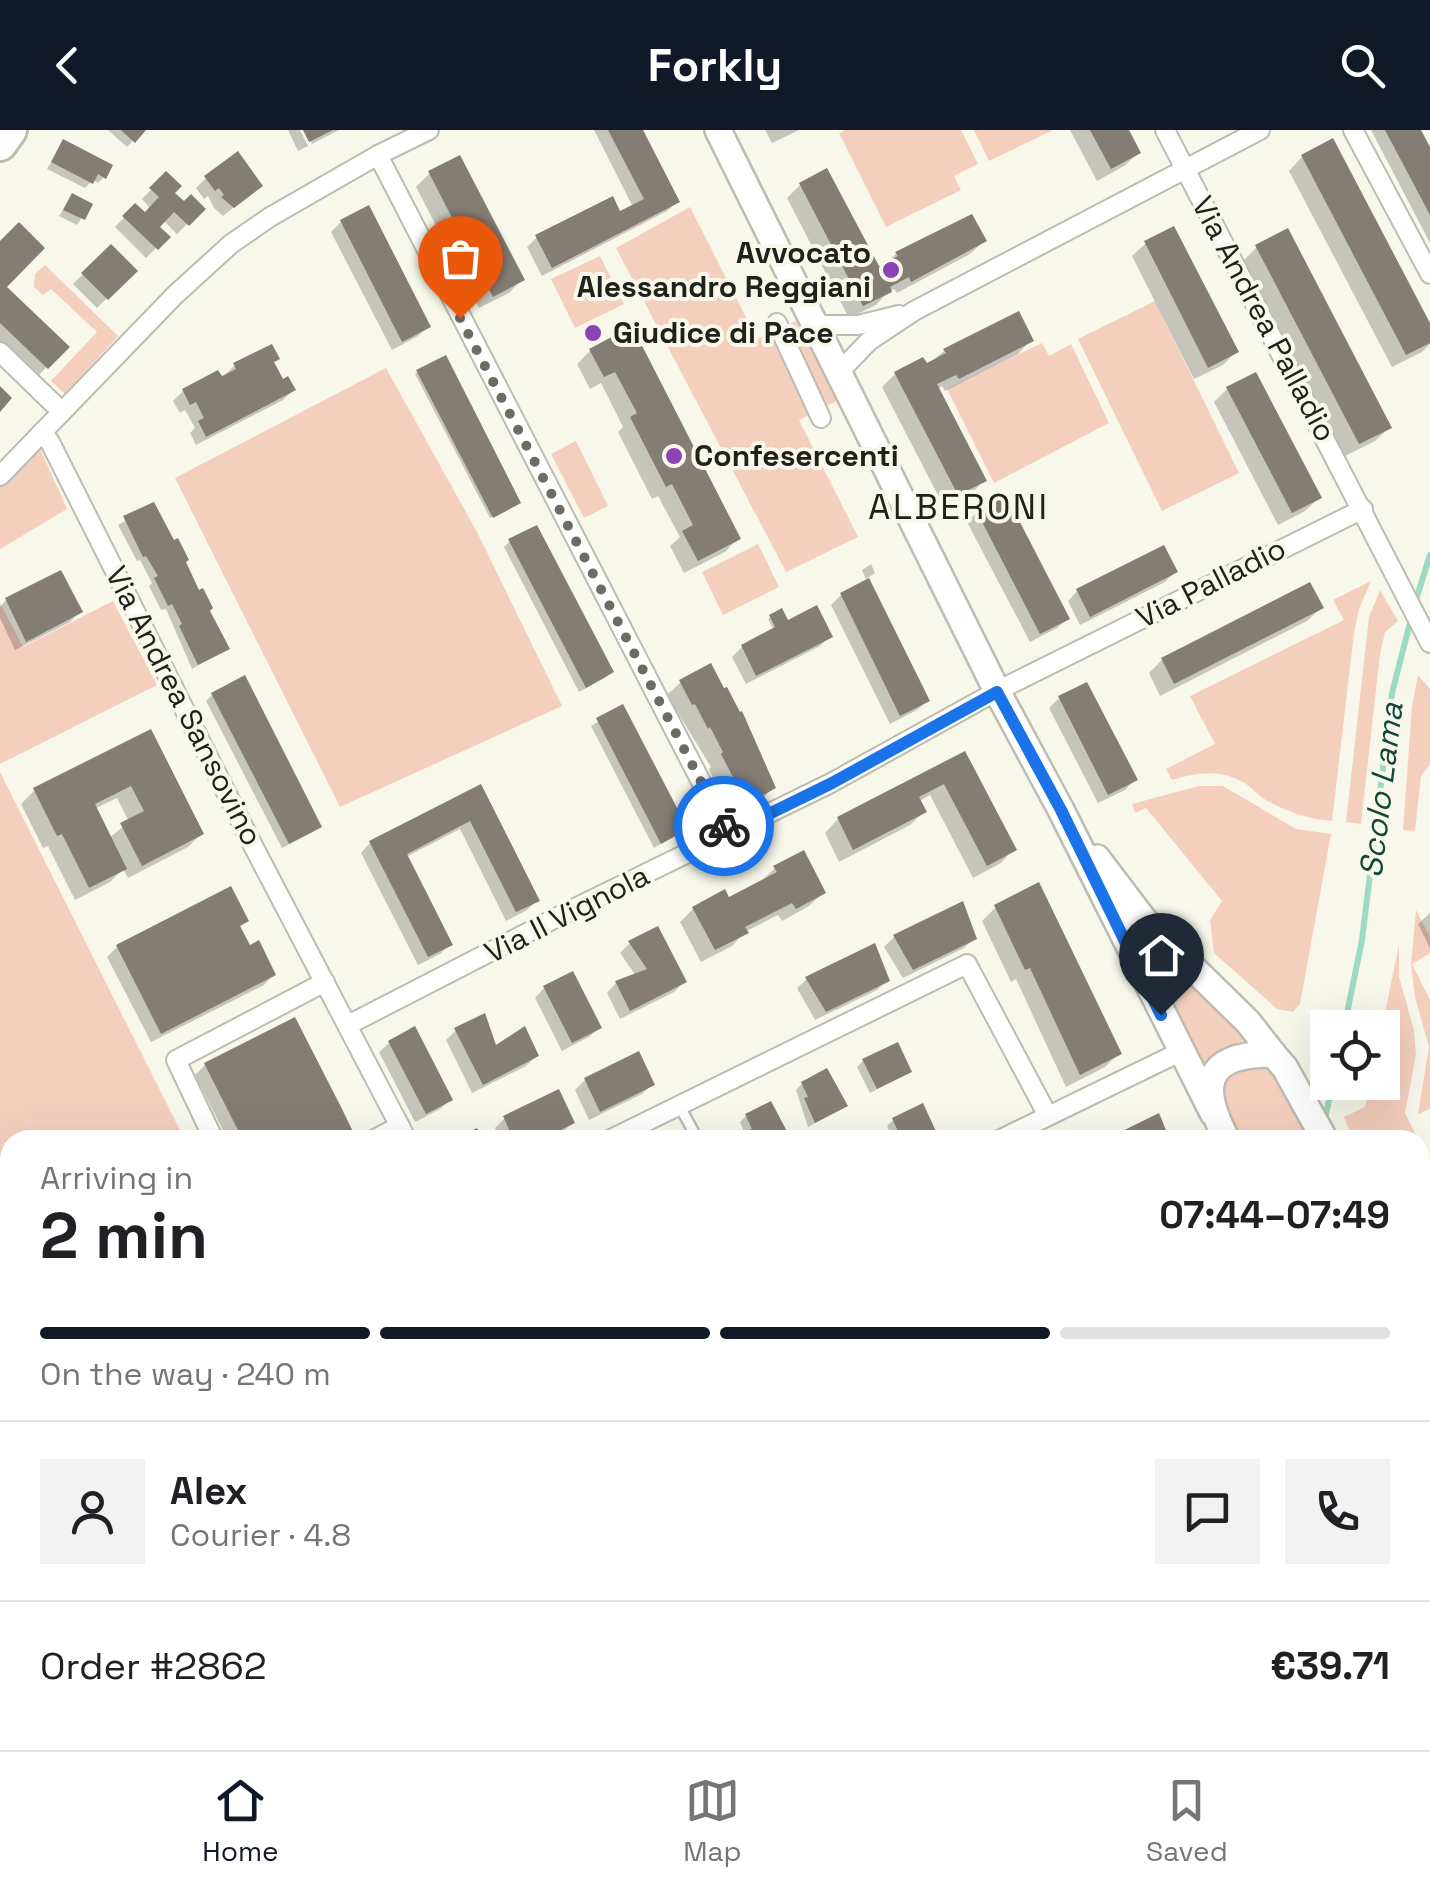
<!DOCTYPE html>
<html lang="en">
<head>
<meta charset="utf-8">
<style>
	:root { --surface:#fff; --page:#f2f2f2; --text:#202124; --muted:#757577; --line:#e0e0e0; --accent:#111827 }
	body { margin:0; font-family:"Space Grotesk",sans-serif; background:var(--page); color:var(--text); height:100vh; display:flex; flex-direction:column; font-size:38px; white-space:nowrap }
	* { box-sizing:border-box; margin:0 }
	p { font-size:32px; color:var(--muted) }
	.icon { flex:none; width:55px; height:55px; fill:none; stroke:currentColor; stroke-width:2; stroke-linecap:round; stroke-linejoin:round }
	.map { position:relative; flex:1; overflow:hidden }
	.panel { position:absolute; left:0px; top:1000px; width:1430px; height:620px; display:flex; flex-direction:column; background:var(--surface); border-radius:30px 30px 0 0; box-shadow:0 10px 40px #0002 }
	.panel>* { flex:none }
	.buttons { position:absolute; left:1310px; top:880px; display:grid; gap:20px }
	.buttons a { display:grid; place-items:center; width:90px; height:90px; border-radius:0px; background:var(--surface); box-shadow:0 10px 40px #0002; font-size:50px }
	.pin { position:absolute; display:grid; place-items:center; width:85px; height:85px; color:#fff; margin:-102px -42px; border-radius:50% 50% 50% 0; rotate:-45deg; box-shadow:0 0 10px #0007 }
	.pin .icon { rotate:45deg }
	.courier { position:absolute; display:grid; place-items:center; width:100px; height:100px; margin:-50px; border:8px solid #1a73e8; border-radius:50%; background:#fff; color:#222; box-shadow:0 2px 12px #0007 }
	.headline em { font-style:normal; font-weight:600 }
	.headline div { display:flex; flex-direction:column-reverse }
	.headline { display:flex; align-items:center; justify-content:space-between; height:170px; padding:0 40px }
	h1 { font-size:65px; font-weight:600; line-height:75px }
	.bar { display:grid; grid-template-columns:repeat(4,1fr); gap:15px 10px; align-content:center; height:120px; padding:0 40px }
	.bar i { height:12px; border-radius:8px; background:var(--line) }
	.bar .on { background:var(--accent) }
	.bar p { grid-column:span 4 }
	.line { display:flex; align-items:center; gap:25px; padding:0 40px; border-top:2px solid var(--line) }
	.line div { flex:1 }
	.round { display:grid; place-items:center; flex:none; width:105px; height:105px; border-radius:0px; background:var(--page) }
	header { display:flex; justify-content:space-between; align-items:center; height:130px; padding:0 40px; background:var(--accent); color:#fff; font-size:45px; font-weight:600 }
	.tab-bar { display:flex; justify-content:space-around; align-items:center; height:140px; border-top:2px solid var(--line); background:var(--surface); font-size:28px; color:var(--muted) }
	.tab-bar a { display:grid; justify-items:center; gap:5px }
	.tab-bar .on { color:var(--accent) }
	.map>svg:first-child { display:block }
</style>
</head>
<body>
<header><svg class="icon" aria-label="back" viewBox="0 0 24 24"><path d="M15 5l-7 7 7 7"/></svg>Forkly<svg class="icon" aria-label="search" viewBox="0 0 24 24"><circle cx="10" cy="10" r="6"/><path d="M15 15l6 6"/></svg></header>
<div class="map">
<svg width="1430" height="1620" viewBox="0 0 1430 1620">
	<rect width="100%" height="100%" fill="#f7f7ea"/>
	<!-- green -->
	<g fill="#f5cfbe">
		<polygon points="845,0 961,0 978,34 954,46 961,60 886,97 839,3"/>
		<polygon points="974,0 1053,0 989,31"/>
		<polygon points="690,77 757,209 796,191 837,271 799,290 858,407 786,442 616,118"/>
		<polygon points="600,126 624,174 575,198 551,149"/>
		<polygon points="45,135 118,206 65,264 51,251 97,202 51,159 43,165 34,157 35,144"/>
		<polygon points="1155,171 1239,343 1162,381 1078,209"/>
		<polygon points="1042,213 1049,226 1071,214 1109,293 994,353 947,259"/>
		<polygon points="386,238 477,402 562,576 340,677 175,348"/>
		<polygon points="576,311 608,376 584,388 551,324"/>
		<polygon points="39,316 67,379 0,419 0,357"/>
		<polygon points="758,414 779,457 723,485 702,442"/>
		<path d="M1371,451L1359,479L1354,503L1332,691C1308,689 1286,682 1266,670C1257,665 1250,655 1241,651C1218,639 1195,643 1172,650L1166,639L1215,614L1190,566L1344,490L1333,470Z"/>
		<polygon points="1380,460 1398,491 1385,502 1380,524 1361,694 1346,692 1369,487"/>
		<polygon points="113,471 157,555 0,634 0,473 23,517"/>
		<polygon points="1418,545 1430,559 1430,634 1421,646 1415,701 1403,700 1412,576"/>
		<polygon points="0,642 185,1010 10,1010 10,1275 0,1255"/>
		<polygon points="1199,656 1223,656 1296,699 1331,704 1300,874 1293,882 1277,879 1214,823 1210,790 1222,771 1146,678 1135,683 1132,674"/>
		<polygon points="1416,780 1430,807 1430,823 1412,834 1430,870 1430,979 1418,984 1429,917 1415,867 1411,834"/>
		<path d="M1131,791L1256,909C1231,911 1218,921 1203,941Z"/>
		<polygon points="1399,815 1399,847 1414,900 1416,925 1405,983 1418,1010 1353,1010 1344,987 1365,977 1371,953 1382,952 1382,897"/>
		<path d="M1268,936L1276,941L1306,1002L1290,1010H1239C1227,985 1211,961 1234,938Z"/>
		<polygon points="1430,1280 1430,1376 1420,1359 1420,1289"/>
		<polygon points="1420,1452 1430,1464 1430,1620 1045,1620 1028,1610 1420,1610"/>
		<polygon points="0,1479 10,1499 10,1610 66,1610 71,1620 5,1620 0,1612"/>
	</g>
	<!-- shadow -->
	<g fill="#0003" fill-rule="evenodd">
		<polygon points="108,0 143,0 127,17"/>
		<polygon points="288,0 300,0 308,16 298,21"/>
		<polygon points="305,0 339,0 312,14"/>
		<polygon points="594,0 640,0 677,72 667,81 542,146 527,117 537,107 619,84 633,77"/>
		<polygon points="765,0 799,0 772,13"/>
		<polygon points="1070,0 1126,0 1138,23 1124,36 1097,51"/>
		<polygon points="1371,0 1419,0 1430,22 1430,113"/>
		<polygon points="64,12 104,47 98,53 93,50 85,58 47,39"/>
		<polygon points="1302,27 1430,199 1430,214 1422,222 1392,237 1289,41"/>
		<polygon points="430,43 522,149 509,163 479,178 416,57"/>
		<polygon points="166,44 172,63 183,75 202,79 177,104 163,90 156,97 167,107 146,128 115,97 135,76 145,85 151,79 142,69"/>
		<polygon points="206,48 260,56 223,86 214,78 208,66 204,69 196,58"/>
		<polygon points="800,55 878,139 896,124 984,111 970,124 897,163 894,159 888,162 876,175 849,188 787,68"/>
		<polygon points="72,66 90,75 77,95 59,86"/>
		<polygon points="341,92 428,196 418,206 392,220 331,102"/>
		<polygon points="1146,113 1236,222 1223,235 1194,249 1132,126"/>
		<polygon points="0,114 4,157 66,217 33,251 0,220"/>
		<polygon points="111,117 134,141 97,178 73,154"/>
		<polygon points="1257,117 1389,298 1375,311 1345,326 1243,131"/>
		<polygon points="1018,184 1031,210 1018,224 945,261 942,256 937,259 984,350 971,364 944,377 882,257 895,244 926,236 944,221"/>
		<polygon points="631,200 738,408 725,422 684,443 670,416 680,407 658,366 652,369 618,302 623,297 601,253 590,259 577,234 590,221"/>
		<polygon points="272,234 281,252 293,260 283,270 196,315 190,303 195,298 185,280 180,283 173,271 183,261 221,249 235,235"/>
		<polygon points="418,242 516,375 490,388 415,244"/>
		<polygon points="1227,259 1319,368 1305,381 1278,395 1214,272"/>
		<polygon points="153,375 227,518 192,539 166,479 161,480 149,456 152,453 140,430 137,431 118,395"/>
		<polygon points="977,382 1067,489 1057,498 1030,512 967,392"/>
		<polygon points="510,411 611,542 605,548 579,562 504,417"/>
		<polygon points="871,434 875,443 866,449 927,571 917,580 890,594 831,475 841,465 867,452 862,440"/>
		<polygon points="1175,442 1165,452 1080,495 1068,471 1077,461"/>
		<polygon points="6,470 80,482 70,492 15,520 0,488 0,477"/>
		<polygon points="1321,478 1307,491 1160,566 1149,543 1162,530"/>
		<polygon points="771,487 830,506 820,516 746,554 732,527 742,517 774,500 768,489"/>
		<polygon points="681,552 773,658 759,672 729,686 709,639 711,637 667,565"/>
		<polygon points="1086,555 1135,650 1125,660 1098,673 1049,578 1059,568"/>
		<polygon points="212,565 319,696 313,702 282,718 206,571"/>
		<polygon points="622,577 685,699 654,718 591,596"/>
		<path d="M150,602L201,704L188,717L128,748L123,739L110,752L75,770L48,716L43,718L21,674L34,661ZM117,668L129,692L109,708L94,679Z"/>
		<polygon points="964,625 1014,719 1001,733 973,748 930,665 918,672 924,682 910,695 839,732 825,703 838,689"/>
		<polygon points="480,657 537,770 527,780 506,791 460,699 406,727 450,814 440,824 418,835 361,723 370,713"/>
		<polygon points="775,738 823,763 809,776 782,791 778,785 745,802 732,816 701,832 680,792 693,779 728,770 761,751"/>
		<polygon points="996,777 1118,924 1105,937 1066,957 1016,849 1011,852 982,791"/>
		<polygon points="1430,783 1430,818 1418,794"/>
		<polygon points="246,791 239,798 249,818 273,845 264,855 151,912 107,827 117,817"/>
		<polygon points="894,807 974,808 964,818 903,848 884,817"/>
		<polygon points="630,813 684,852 674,862 620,889 607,863 616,853 636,846 620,823"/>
		<polygon points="807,849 887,850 877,860 815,890 797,858"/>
		<polygon points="544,858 599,898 589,907 562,921 535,868"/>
		<polygon points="456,900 495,919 536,926 526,936 472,963 446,910"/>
		<polygon points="389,913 450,970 440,979 415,992 379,922"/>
		<polygon points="863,931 909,942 870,963 857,937"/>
		<polygon points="205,935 355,1010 228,1010 195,945"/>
		<polygon points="585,950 652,954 642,964 589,990 575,960"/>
		<polygon points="802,954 845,976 808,997 796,960"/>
		<polygon points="746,986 788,1008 743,1010 746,1006 740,992"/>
		<polygon points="505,988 572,993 562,1003 546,1010 500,1010 495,998"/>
		<polygon points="893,990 936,1008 893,1010 887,996"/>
	</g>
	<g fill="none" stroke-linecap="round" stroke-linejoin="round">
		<!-- stream -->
		<g stroke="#9bdbc3" stroke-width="6">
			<polyline points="1415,473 1430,425"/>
			<polyline points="1344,898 1362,810 1392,563 1412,485"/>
			<polyline points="1324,993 1333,952"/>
		</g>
	</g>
	<!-- building -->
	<g fill="#847d73">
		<polygon points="121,0 146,0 135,13"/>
		<polygon points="303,0 333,0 309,12"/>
		<polygon points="608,0 643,0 680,72 552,138 535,105 613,66 620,81 644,69"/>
		<polygon points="1090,0 1129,0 1141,23 1111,39"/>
		<polygon points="1385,0 1421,0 1430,17 1430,85"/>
		<polygon points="1333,8 1430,193 1430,213 1406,225 1301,25"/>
		<polygon points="63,9 113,35 106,49 98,44 93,54 51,32"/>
		<polygon points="238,21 263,56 234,78 221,67 224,65 219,58 215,61 204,46"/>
		<polygon points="460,25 525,150 493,167 428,41"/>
		<polygon points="827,38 879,136 898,126 895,122 972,84 987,111 911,152 909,147 890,157 892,162 863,176 799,53"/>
		<polygon points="166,41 182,56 175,63 184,71 191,64 206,79 189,96 174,82 160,97 171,107 158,120 122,86 135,73 145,82 159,67 149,58"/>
		<polygon points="72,63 93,74 85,90 63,80"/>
		<polygon points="369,75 431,197 402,212 340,90"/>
		<polygon points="19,92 45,118 7,157 70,217 48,239 0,193 0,111"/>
		<polygon points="1174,96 1239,222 1208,238 1144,111"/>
		<polygon points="1288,98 1392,298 1359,314 1255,115"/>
		<polygon points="111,114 138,141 108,170 81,143"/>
		<polygon points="1019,181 1034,211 959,249 956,245 937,254 987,351 958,365 894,242 923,227 927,233 946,223 943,219"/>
		<polygon points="632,196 741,409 698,431 682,401 693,395 672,354 666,357 630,287 637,283 615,242 604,247 589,219"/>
		<polygon points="272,214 280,229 274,232 283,249 288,246 296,260 206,307 198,291 204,288 196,272 190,275 182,259 218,240 222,246 236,239 233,233"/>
		<polygon points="446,225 521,373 493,388 416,240"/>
		<polygon points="1256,242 1322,368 1292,383 1226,257"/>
		<polygon points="0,256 12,268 0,282"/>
		<polygon points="1006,365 1070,489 1040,504 976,380"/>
		<polygon points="154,372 174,410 178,408 189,430 186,432 199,460 203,458 213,478 210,481 230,519 198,535 179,496 182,494 172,474 168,476 154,448 158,446 146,426 143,427 123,386"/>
		<polygon points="537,395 614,542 586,558 508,409"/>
		<polygon points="1164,415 1178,442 1090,487 1076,459"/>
		<polygon points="61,440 83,482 26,512 5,468"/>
		<polygon points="869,448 930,571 900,586 840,463"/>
		<polygon points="1310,452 1324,478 1174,554 1161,528"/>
		<polygon points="817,475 833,507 756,546 741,515 775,497 769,485 782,478 788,490"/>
		<polygon points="711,533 724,558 727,557 740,582 742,581 776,658 746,674 731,650 734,649 721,624 723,622 710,597 708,599 695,574 692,575 679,550"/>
		<polygon points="245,545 322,697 289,714 211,563"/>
		<polygon points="1087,552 1138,650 1108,665 1058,566"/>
		<polygon points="623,574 688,699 661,714 596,588"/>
		<polygon points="151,599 204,704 142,736 120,693 144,681 131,656 95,674 127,739 89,758 62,704 57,706 33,658"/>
		<polygon points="965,621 1017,720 987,736 944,654 919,667 927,682 853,720 837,687"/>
		<polygon points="481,654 540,771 516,782 470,691 407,724 453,815 428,827 369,711"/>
		<polygon points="804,720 826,763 796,779 792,773 745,797 749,803 715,820 692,777 725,759 729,767 777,742 773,736"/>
		<polygon points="1039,752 1122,924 1080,945 1030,838 1025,840 994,775"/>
		<polygon points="231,756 249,791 240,796 250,815 259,810 276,845 161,904 116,815"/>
		<polygon points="963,771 977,809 913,840 893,805"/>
		<polygon points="658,796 687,852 630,881 615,851 647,839 628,811"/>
		<polygon points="875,813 890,851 826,882 805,847"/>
		<polygon points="573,841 602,898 572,913 543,856"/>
		<polygon points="485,883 496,915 525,896 539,926 483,955 454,898"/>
		<polygon points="295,887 341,977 357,1010 243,1010 204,933"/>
		<polygon points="415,896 453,970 426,984 388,911"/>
		<polygon points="898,912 912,942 877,959 862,929"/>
		<polygon points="639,921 655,955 600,982 584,948"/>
		<polygon points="827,938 848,976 815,993 804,968 808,967 801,952"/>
		<polygon points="559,959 575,993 540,1010 514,1010 503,986"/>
		<polygon points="771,971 791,1009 752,1010 747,1001 752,999 745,984"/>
		<polygon points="923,973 939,1008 902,1010 892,988"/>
		<polygon points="1159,983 1170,1010 1104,1010"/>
		<polygon points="477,998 482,1010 453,1010"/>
	</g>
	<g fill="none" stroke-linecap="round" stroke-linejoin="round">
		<defs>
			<polyline id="lane" points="680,977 698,1010"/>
			<g id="street">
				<polyline points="1165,0 1430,513"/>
				<polyline points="1353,0 1430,144"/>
				<polyline points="378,25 728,704"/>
				<polyline points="777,193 821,288"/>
				<polyline points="816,195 858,195 899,185"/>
				<polyline points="0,222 62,282"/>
				<polyline points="840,241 869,211 914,181 1260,0"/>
				<polyline points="42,302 50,312 248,706 407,1010"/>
				<polyline points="0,346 175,165 231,114 270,87 378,25 429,0"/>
				<polyline points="348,895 575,778 831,653 997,561 1363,379"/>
				<polyline points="214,1010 176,930 325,852"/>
				<polyline points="373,1010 400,996"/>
				<polyline points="609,1010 967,834 1048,986"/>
				<polyline points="999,1010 1180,922"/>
				<polyline points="1420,1042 1430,1038"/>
				<polyline points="1420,1071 1430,1063"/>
				<polyline points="348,1620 360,1610"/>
				<polyline points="658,1620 661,1610"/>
			</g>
			<g id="secondary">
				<polyline points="718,0 997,561 1061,680 1213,983"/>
				<polyline points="1097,728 1144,790 1248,892 1273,924"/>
				<path d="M1227,1010C1198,955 1204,924 1273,924L1285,938L1325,1010"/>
				<polyline points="1420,1203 1430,1222"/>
				<polyline points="1420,1276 1430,1265"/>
				<polyline points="1420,1382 1430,1399"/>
			</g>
			<g id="highway">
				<polyline points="0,14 10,0"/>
				<polyline points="0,1294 10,1313"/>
				<polyline points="0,1334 10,1354"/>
				<polyline points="0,1450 10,1470"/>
				<polyline points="77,1610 82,1620"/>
				<polyline points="102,1610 109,1620"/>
				<polyline points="142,1610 147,1620"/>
			</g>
		</defs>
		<!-- lane casing -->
		<use href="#lane" stroke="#bcbcb0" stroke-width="14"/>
		<!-- street casing -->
		<use href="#street" stroke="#bcbcb0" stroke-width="22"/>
		<!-- secondary casing -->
		<use href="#secondary" stroke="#bcbcb0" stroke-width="30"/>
		<!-- highway casing -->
		<use href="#highway" stroke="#bcbcb0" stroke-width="38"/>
		<!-- lane -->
		<use href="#lane" stroke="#fff" stroke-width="9"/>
		<!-- street -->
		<use href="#street" stroke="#fff" stroke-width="18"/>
		<!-- secondary -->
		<use href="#secondary" stroke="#fff" stroke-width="25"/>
		<!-- highway -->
		<use href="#highway" stroke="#fff" stroke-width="32"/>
	</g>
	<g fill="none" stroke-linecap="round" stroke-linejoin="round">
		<!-- done -->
		<polyline stroke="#6c6c64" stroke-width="10" stroke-dasharray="0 18" points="460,188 724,696"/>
		<!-- route -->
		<polyline stroke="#1a73e8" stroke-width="12" points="724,696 728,704 832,653 997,562 1061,680 1161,885"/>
	</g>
	<!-- markers -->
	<g fill="#8c43b5" stroke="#f7f7ea" stroke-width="4">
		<circle cx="891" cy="140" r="10"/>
		<circle cx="593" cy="203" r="10"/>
		<circle cx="674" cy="326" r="10"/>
	</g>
	<g text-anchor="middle" stroke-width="8" stroke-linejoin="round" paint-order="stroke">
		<!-- poi labels -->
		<g font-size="30" font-weight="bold" fill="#21211c" stroke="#f7f7ea" text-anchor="start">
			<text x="871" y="133" text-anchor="end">Avvocato<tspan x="871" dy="34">Alessandro Reggiani</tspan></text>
			<text x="613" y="213">Giudice di Pace</text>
			<text x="694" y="336">Confesercenti</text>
		</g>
		<!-- street labels -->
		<g font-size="30" fill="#21211c" stroke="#f7f7ea">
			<text transform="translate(1264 189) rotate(62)" y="10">Via Andrea Palladio</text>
			<text transform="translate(1211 453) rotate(-27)" y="10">Via Palladio</text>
			<text transform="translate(184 576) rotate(63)" y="10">Via Andrea Sansovino</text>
			<text transform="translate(567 784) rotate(-27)" y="10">Via Il Vignola</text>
		</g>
		<!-- water labels -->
		<g font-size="32" font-style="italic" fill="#134839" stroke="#f7f7ea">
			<text transform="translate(1381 660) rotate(-83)" y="11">Scolo Lama</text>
		</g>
		<!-- quarter labels -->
		<g font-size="35" letter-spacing="2.5" fill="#21211c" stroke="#f7f7ea">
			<text x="959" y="389">ALBERONI</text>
		</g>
	</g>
</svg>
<div class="buttons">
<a><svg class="icon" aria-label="locate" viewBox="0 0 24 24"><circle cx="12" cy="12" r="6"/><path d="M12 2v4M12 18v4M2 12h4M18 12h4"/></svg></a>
</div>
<div class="pin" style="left:460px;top:188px;background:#ea580c"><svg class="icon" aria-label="bag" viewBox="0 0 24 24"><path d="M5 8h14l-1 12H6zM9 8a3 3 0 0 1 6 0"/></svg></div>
<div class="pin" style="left:1161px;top:885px;background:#1f2937"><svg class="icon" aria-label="home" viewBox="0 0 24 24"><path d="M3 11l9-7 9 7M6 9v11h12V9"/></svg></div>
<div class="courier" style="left:724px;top:696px"><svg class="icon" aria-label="bike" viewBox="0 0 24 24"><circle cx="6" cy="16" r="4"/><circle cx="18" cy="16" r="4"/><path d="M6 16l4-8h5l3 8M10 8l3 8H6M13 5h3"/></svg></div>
<section class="panel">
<div class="headline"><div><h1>2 min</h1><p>Arriving in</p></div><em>07:44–07:49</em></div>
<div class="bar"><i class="on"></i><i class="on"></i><i class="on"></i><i></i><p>On the way · 240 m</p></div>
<div class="line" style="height:180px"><a class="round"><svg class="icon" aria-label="person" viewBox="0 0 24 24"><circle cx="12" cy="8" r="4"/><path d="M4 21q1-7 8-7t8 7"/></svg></a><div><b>Alex</b><p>Courier · 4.8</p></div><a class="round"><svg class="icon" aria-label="chat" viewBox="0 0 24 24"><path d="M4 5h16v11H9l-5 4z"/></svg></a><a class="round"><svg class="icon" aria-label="phone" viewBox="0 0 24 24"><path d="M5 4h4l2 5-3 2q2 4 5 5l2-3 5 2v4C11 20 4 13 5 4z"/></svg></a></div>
<div class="line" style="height:130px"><div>Order #2862</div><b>€39.71</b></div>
</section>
</div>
<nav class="tab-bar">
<a class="on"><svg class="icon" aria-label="home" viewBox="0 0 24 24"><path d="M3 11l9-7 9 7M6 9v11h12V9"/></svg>Home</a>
<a><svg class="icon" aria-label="map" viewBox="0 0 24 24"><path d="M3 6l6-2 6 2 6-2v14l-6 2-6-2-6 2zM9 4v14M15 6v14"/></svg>Map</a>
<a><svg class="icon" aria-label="saved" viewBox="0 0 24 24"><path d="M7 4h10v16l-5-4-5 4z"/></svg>Saved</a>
</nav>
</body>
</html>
